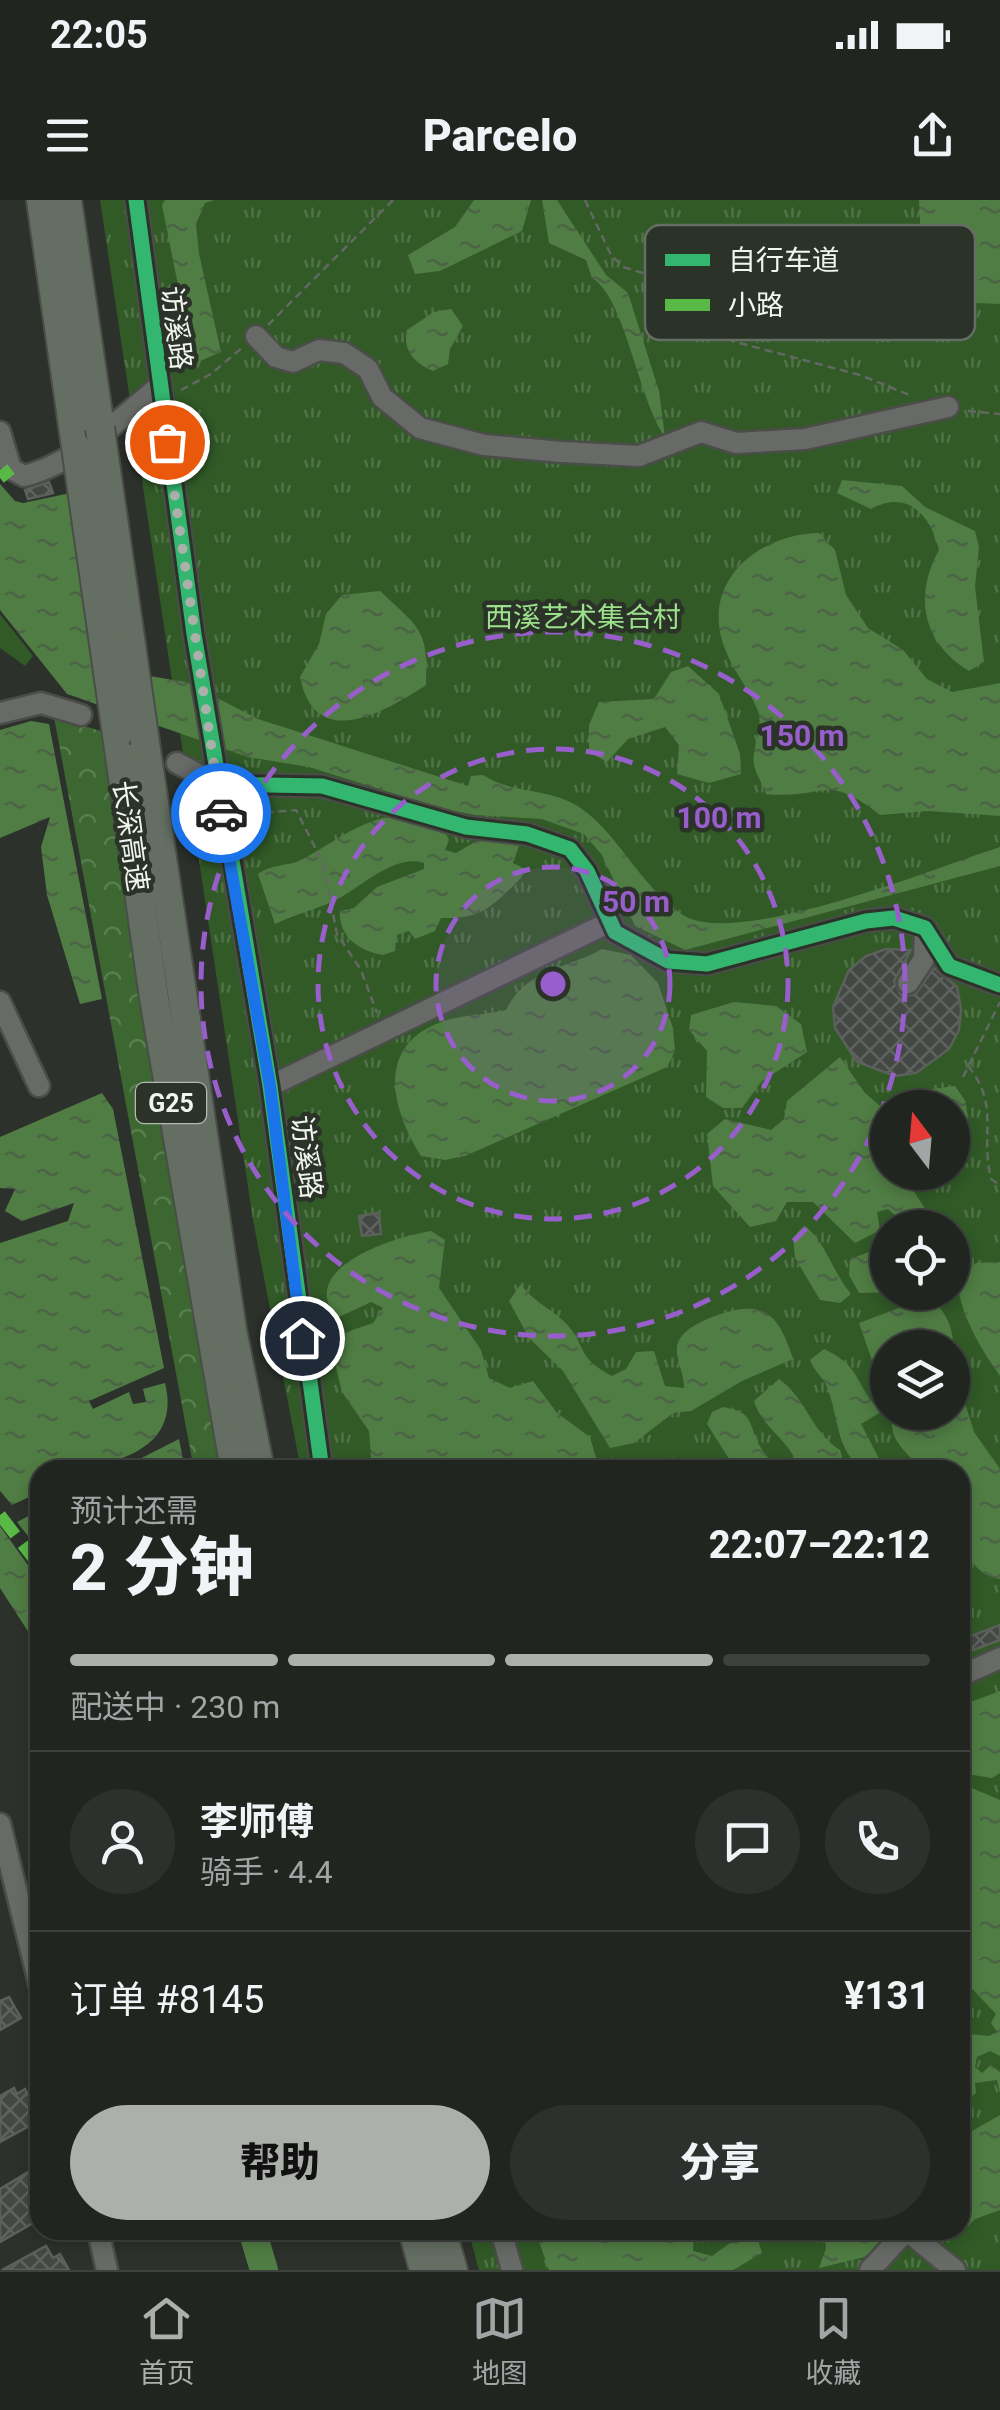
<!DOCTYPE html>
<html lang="zh">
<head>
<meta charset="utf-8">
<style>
	:root { --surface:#212520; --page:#2d312d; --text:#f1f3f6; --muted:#a2a5a5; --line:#3e423e; --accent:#abb0aa }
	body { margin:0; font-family:Roboto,"Noto Sans SC",sans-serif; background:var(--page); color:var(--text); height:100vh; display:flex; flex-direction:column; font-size:38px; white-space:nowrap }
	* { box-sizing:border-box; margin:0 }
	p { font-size:32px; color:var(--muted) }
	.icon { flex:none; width:55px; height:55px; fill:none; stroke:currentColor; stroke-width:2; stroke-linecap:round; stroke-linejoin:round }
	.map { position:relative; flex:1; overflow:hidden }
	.sheet { position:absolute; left:30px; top:1260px; width:940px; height:780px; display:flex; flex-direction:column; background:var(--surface); border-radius:30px; box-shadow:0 5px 15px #0003,0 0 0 2px var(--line) }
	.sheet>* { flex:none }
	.needle { width:65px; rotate:344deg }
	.tools { position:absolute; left:870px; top:890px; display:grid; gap:20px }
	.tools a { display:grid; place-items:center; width:100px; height:100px; border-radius:50%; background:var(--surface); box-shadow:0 5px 15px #0003,0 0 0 2px var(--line); font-size:50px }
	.pin { position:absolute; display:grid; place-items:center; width:85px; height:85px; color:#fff; margin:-42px; border:5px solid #fff; border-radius:50%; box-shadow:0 2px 10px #0007 }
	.courier { position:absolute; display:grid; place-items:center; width:100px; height:100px; margin:-50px; border:8px solid #1a73e8; border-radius:50%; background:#fff; color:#222; box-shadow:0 2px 12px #0007 }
	.head em { font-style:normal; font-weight:800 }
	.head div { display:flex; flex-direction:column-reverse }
	.head { display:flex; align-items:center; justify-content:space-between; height:170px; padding:0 40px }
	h1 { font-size:65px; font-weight:800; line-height:75px }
	.bar { display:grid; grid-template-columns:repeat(4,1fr); gap:15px 10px; align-content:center; height:120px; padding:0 40px }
	.bar i { height:12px; border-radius:8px; background:var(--line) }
	.bar .on { background:var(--accent) }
	.bar p { grid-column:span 4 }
	.line { display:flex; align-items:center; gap:25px; padding:0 40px; border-top:2px solid var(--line) }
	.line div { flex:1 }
	.round { display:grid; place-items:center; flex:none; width:105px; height:105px; border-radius:52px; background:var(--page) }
	.button { display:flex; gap:20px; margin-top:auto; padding:20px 40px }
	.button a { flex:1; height:115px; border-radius:60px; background:var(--accent); color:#111; font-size:40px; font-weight:800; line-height:115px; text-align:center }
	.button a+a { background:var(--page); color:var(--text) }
	.status { display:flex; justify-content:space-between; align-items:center; height:70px; padding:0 50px; background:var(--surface); direction:ltr }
	.status svg { height:28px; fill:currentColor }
	header { display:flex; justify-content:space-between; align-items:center; height:130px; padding:0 40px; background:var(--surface); font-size:45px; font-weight:800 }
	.dock { display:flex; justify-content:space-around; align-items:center; height:140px; border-top:2px solid var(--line); background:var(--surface); font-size:28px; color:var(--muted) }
	.dock a { display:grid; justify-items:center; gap:5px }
	.dock .on { color:var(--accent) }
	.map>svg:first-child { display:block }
</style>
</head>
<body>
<div class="status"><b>22:05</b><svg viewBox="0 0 49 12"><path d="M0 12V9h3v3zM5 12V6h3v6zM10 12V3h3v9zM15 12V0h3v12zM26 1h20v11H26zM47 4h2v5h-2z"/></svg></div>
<header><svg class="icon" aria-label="menu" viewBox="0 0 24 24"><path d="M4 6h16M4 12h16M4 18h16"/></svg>Parcelo<svg class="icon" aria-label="share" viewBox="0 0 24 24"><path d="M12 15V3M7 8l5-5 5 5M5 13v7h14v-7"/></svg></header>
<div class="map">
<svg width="1000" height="2070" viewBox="0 0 1000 2070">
	<defs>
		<pattern id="forest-crowns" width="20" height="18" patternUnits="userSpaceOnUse" patternTransform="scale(2.5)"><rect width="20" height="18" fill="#3c6731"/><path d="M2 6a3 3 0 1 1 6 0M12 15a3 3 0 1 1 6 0" fill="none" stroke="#587d4f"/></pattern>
		<pattern id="park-tufts" width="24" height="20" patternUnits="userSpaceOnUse" patternTransform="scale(2.5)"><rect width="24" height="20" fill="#315a27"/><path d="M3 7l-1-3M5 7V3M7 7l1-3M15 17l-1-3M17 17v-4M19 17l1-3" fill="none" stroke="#4f7247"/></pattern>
		<pattern id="water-ripples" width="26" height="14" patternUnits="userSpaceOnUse" patternTransform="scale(2.5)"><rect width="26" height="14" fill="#507d44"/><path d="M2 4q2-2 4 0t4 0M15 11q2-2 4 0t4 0" fill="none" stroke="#4c6446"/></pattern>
		<pattern id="building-cross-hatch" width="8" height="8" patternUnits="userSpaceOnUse" patternTransform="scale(2.5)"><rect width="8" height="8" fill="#444844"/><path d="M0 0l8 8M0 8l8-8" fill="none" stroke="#5f635f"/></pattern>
	</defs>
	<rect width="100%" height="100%" fill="#2c312b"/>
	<!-- green -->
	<polygon fill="#315a27" points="0,414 33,456 25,466 0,448"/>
	<!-- forest -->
	<polygon fill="url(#forest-crowns)" points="54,517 104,532 231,1270 194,1270"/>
	<!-- park -->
	<path fill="url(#park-tufts)" fill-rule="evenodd" d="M100,0H1000V2070H479L468,2030H960V1270H301L253,1020ZM888,908H952V972H888ZM888,1028H952V1092H888ZM888,1148H952V1212H888Z"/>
	<!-- water -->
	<g fill="url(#water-ripples)">
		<polygon points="165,0 215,0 205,3 196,24 199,54 221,152 200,161 192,155 162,5"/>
		<polygon points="474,0 531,0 522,31 440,71 415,74 408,55 455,27"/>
		<path d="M542,0H557L606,75L628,93L659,191L665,237C638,199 625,97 592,78L586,60L549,43Z"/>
		<polygon points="919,0 1000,0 1000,104 976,103 961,89 973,78 968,56 950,43 930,46 921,41"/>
		<path d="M451,109L463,126L450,149L448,164L433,171C416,164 402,151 407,130L434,112Z"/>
		<path d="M842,280L902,286L925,307L975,331L979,347L975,387L984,462L969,471C923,443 913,397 939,350C931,315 907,289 871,309L837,293Z"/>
		<path d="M0,284L15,301L23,303L75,292L143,475L186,482L258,519L468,586L471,576L483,575C512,594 547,588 576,605C617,630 640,687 683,715C737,749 937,667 1000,647V666L685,750L635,726L602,655L584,634L542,619L475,615L439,608L309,567L248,557L67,494L0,410Z"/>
		<path d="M819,333L835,350L846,395L868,428L903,450L927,479L952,492L1000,483V616L928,611L880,615C823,571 827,600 766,594C763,585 756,574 754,565C751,548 764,528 758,511C750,490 733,471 725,449C699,383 757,334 819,333Z"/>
		<path d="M380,391C419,428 429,429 426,485C385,512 315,553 300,477L319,444L326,414L342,395Z"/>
		<polygon points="688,466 719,494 740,554 741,574 709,583 677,574 679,545 665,527 628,539 607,562 589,552 589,525 599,502 654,499 671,472"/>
		<polygon points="31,521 49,524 102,799 80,804 47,695 41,647 50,617 0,638 0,530"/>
		<path d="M395,616L444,630L449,640L445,650L456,653L485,636L519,646L513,663L525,669C522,679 519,680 511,688C487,711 476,719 441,718L435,731L415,739L409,731L397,735L395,751L383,755C360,751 338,737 340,711L354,708L377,687L424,669V663C397,654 365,683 343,696C323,708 297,713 275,724L258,674C273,663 288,667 303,659C333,643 360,620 395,616Z"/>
		<path d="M602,749L631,755L658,783L673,828L675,851L667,867L465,956L445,960L421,956C393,911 375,850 436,824C456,815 484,815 506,810C526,769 567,769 602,749Z"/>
		<polygon points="734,802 776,806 801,824 807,852 761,882 742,908 723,908 706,897 707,851 689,830 691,815"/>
		<polygon points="840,857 865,893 887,912 888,972 902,973 937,1027 908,1027 888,1009 877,1012 880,1030 855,1043 813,1002 787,1002 776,1021 750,1027 713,986 707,934 725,919 771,930 784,919 787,901"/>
		<polygon points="955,886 966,902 968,926 953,938 952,908 908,905 918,891"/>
		<path d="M102,893L113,909L164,1168L89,1201L93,1209L129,1192L133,1204L146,1202L143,1189L165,1183C184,1258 95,1270 40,1270V1292L12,1305L0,1291V1043L68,1021L74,1003L22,1021L5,1011L15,989L0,988V937Z"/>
		<path d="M804,1025C827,1044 832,1071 851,1094L840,1103L820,1100L795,1058L793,1038Z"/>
		<path d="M431,1031L445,1040L439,1088L481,1150L489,1178L510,1188L533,1181L557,1213L590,1237L596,1258L581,1270H372L369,1231L342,1192L334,1159L338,1135L373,1123L383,1108L371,1102L337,1118C295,1068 394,1037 431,1031Z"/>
		<polygon points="883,1047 887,1049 888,1092 859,1093 849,1075 850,1059"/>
		<path d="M1000,1062V1176C980,1148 960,1114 957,1080L976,1063Z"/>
		<path d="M521,1084C533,1103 556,1110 570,1128C587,1152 580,1159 612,1176L626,1169L636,1152L654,1151L665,1186L684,1188C685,1174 673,1154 678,1143C683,1129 702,1121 715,1116C763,1099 778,1112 793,1159L742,1181L691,1211L673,1213L634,1243L610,1248L563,1171L529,1138L509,1101Z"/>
		<path d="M936,1103C955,1124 955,1146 953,1173L952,1148H888L887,1179L875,1169L859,1123L899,1108L920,1113Z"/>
		<path d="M824,1149C864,1168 853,1184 881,1212L861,1224L885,1270H863C835,1249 839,1217 827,1187C823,1177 814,1171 810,1160Z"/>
		<path d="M779,1179C807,1199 811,1232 840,1250L846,1270H798C793,1240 763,1231 754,1201Z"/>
		<path d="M953,1188L965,1203L974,1232L1000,1269V1379C953,1372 960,1305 960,1270H922C908,1253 885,1239 894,1213L952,1212Z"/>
		<path d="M723,1207C757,1213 747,1225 761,1248C766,1256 772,1261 776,1270H736L707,1224L712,1212Z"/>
		<polygon points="179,1239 185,1270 118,1270"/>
		<polygon points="40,1310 40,1351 17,1322"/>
		<polygon points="0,1326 40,1382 40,1450 0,1388"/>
		<polygon points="1000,1491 1000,1573 992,1578 967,1574 960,1564 960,1506"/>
		<polygon points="960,1583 1000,1600 1000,1856 990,1851 977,1857 975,1867 982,1873 991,1865 1000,1872 1000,1893 997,1880 975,1883 976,1893 960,1904 960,1833 989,1836 997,1832 991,1823 996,1814 960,1776"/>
		<polygon points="1000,1915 1000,2010 975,2019 957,2037 931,2036 923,2030 960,2030 960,1938"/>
		<polygon points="535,2030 694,2030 693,2051 712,2056 730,2043 758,2040 762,2053 733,2070 549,2070"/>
		<polygon points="823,2030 887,2030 881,2047 864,2057 819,2068 826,2048"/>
	</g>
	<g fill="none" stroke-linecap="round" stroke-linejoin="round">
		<!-- river -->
		<polyline stroke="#507d44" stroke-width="28" points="252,2030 264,2070"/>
	</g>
	<!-- building -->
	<g fill="url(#building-cross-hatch)" stroke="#5c605b" stroke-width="2.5">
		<polygon points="49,282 53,293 28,299 25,290"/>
		<polygon points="886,749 911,750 894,781 901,795 915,795 934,768 957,787 961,809 959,830 949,849 916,873 895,876 857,862 835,828 833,807 849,770 866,756"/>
		<polygon points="379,1013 381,1034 362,1036 359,1016"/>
		<polygon points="1000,1425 1000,1440 960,1455 960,1440"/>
		<polygon points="9,1797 21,1818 0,1830 0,1801"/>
		<polygon points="14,1888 17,1894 25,1889 40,1920 0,1942 0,1896"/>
		<polygon points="40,1965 40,2019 0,2042 0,1989"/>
		<polygon points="46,2046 53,2058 60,2054 69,2070 2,2070"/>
	</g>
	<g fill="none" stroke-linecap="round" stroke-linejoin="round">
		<defs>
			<g id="minor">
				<polyline points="136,0 194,434 270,886 322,1270"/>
				<polyline points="256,136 276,157 293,162 319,150 344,153 368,169 382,197 420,228 484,245 562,252 639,256 701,232 736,243 805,239 948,207"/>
				<path d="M0,232L11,269L24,276C73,264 121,219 159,186"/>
				<polyline points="0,513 41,503 81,515"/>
				<polyline points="177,563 217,584 322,586 466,627 527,634 570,649 587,671 615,732 668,761 707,764 866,721 894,718 925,728 949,766 1000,785"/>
				<polyline points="908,783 924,759 925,730"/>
				<polyline points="0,802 39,886"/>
				<polyline points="270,886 608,723"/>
				<polyline points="960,1476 1000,1458"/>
				<polyline points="0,1624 40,1787"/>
				<polyline points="98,2030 107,2070"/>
				<polyline points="501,2030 512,2070"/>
				<polyline points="906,2030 955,2070"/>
				<polyline points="870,2070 906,2031"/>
			</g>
			<g id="highway">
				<polyline points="41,0 76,247"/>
				<polyline points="67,0 100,228"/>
				<polyline points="117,535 154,798 235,1270"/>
				<polyline points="145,543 232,1130 260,1270"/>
				<polyline points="413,2030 424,2070"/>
				<polyline points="441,2030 453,2070"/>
			</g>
		</defs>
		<!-- minor casing -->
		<use href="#minor" stroke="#4a4d48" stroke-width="25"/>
		<!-- highway casing -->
		<use href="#highway" stroke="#4a4d48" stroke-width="32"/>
		<!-- path -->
		<g stroke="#636862" stroke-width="2.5" stroke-dasharray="8 5" stroke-linecap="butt">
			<polyline points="585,0 611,55 623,67 669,81 716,130 732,141 860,175 912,196"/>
			<polyline points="268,125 393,0"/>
			<polyline points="181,190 211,174 243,147"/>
			<polyline points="968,211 1000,214"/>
			<polyline points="240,608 263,613 296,610 323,663 337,734 361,770 377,813"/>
			<path d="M968,866C1000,905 980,933 991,979L1000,985"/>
			<polyline points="963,877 1000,802"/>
		</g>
		<!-- minor -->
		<use href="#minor" stroke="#676a66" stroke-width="20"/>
		<!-- highway -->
		<use href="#highway" stroke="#646e62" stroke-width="28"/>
		<defs>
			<g id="highway-bridge">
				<polyline points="100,228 145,543"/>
				<polyline points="76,247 117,535"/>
			</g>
		</defs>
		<!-- highway-bridge casing -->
		<use href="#highway-bridge" stroke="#4a4d48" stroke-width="32" stroke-linecap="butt"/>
		<!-- highway-bridge -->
		<use href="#highway-bridge" stroke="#646e62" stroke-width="28"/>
		<!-- quiet -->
		<g stroke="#58b947" stroke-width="12" stroke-dasharray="25 12" stroke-linecap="butt">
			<polyline points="0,278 11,269"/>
			<polyline points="0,1315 40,1367"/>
		</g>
		<defs>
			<g id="cycleway">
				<polyline points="136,0 194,434 270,886 322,1270"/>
				<polyline points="217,584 322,586 466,627 527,634 570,649 587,671 615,732 668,761 707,764 866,721 894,718 925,728 949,766 1000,785"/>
			</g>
		</defs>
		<!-- cycleway casing -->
		<use href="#cycleway" stroke="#2b3329" stroke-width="21"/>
		<!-- cycleway -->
		<use href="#cycleway" stroke="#33b770" stroke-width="15"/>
	</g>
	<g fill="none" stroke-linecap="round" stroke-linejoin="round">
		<!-- done -->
		<polyline stroke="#abb0aa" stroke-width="10" stroke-dasharray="0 18" points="167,242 221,613"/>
		<!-- route -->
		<polyline stroke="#1a73e8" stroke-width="12" points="221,613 270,886 302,1138"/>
	</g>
	<!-- distance rings -->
	<circle cx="553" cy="784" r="117" fill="#985ecb" fill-opacity=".12"/>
	<g fill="none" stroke="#985ecb" stroke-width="5" stroke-dasharray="18 12">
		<circle cx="553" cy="784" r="117"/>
		<circle cx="553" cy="784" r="235"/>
		<circle cx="553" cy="784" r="352"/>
	</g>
	<g text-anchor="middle" stroke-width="9" stroke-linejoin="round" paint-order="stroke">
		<!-- shield labels -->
		<rect fill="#2b3329" stroke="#b5bbb3" stroke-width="2.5" x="136" y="883" width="70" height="40" rx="8"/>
		<g font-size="25" font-weight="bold" fill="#f0f5ee">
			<text x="171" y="912">G25</text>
		</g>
		<!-- street labels -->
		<g font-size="28" fill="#f0f5ee" stroke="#2b3329">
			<text transform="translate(177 128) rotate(83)" y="10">访溪路</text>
			<text transform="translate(131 636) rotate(82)" y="10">长深高速</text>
			<text transform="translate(307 957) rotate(83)" y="10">访溪路</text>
		</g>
		<!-- park labels -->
		<g font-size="28" fill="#9be08a" stroke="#2b3329">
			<text x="583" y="427">西溪艺术集合村</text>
		</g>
	</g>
	<!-- legend -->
	<rect x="645" y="25" width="330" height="115" rx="15" fill="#2b3329" stroke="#666d64" stroke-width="2.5"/>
	<rect x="665" y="54" width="45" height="12" fill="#33b770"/>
	<rect x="665" y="99" width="45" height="12" fill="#58b947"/>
	<g font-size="28" fill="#f0f5ee">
		<text x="728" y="70">自行车道</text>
		<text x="728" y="115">小路</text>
	</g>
	<circle cx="553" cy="784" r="15" fill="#985ecb" stroke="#2b3329" stroke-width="5"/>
	<g font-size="30" text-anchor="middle" font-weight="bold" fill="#985ecb" stroke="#2b3329" stroke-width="9" stroke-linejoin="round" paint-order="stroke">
		<text x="802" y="546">150 m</text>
		<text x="719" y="628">100 m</text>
		<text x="636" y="712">50 m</text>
	</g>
</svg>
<div class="tools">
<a><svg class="needle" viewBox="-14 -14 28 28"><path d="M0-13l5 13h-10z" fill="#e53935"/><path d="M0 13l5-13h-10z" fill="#a2a5a5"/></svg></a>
<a><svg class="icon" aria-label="locate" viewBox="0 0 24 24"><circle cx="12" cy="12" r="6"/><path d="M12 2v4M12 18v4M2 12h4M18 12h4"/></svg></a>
<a><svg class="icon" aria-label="layers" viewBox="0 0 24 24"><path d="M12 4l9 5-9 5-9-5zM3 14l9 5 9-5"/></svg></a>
</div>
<div class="pin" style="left:167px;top:242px;background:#ea580c"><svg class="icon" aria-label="bag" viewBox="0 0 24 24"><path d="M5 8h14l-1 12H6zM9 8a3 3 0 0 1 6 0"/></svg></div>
<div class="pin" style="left:302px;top:1138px;background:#1f2937"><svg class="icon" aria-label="home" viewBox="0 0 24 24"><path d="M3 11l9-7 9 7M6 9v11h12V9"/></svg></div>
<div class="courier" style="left:221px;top:613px"><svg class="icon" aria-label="car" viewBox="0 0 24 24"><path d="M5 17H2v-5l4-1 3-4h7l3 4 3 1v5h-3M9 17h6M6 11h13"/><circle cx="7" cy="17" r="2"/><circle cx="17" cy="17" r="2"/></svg></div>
<section class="sheet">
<div class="head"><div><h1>2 分钟</h1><p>预计还需</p></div><em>22:07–22:12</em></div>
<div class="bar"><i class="on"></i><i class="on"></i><i class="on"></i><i></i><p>配送中 · 230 m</p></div>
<div class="line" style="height:180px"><a class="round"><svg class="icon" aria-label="person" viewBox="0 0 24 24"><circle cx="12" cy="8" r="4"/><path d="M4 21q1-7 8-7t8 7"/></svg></a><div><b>李师傅</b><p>骑手 · 4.4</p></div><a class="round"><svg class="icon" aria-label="chat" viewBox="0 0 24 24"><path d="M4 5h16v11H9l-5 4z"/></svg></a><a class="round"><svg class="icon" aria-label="phone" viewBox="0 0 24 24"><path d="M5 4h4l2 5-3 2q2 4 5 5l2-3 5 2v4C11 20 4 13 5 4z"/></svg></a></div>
<div class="line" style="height:130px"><div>订单 #8145</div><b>¥131</b></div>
<div class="button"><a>帮助</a><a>分享</a></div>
</section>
</div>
<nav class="dock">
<a class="on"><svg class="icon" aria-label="home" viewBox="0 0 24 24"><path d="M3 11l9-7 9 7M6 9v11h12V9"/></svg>首页</a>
<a><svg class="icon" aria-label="map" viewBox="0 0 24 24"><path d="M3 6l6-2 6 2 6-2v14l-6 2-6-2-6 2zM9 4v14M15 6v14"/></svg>地图</a>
<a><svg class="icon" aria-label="saved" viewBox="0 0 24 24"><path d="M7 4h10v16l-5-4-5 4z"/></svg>收藏</a>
</nav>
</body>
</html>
